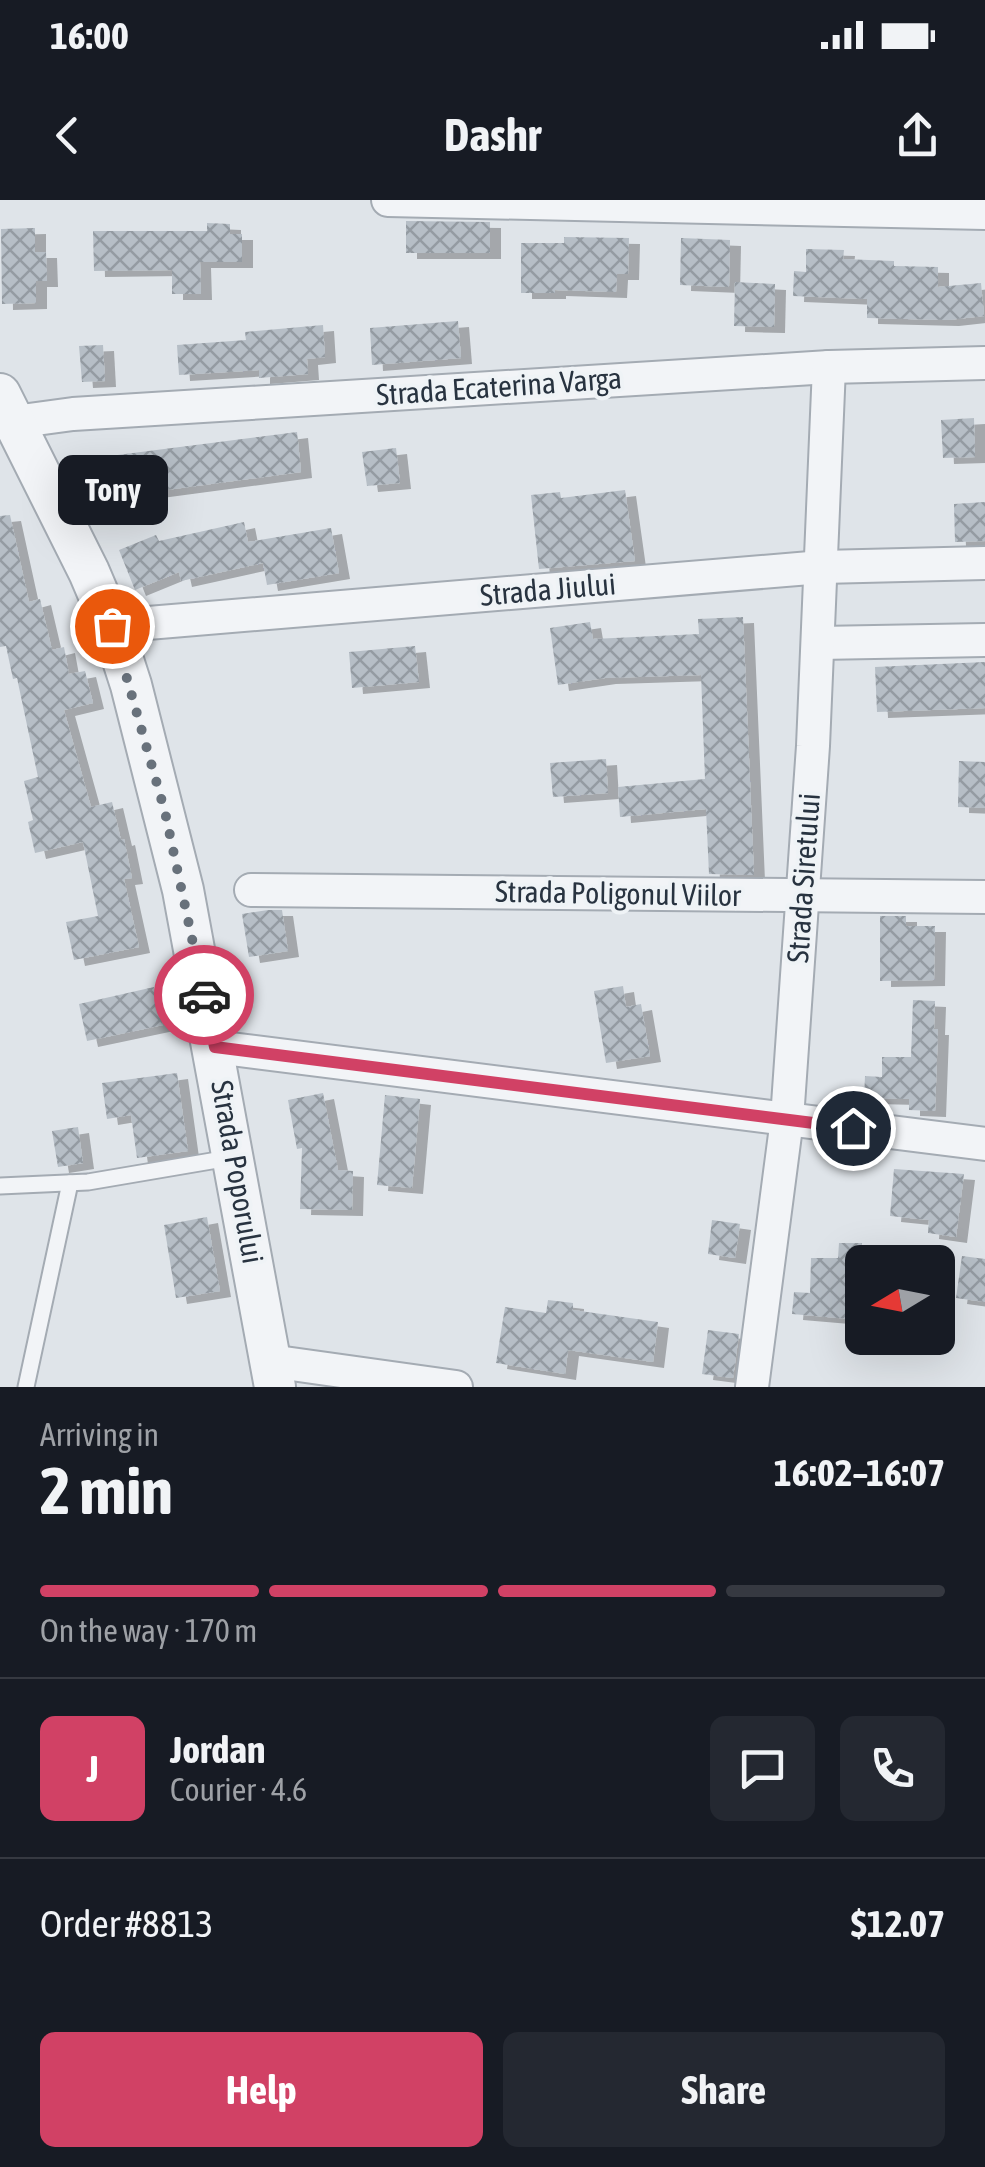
<!DOCTYPE html>
<html lang="en">
<head>
<meta charset="utf-8">
<style>
	:root { --surface:#171b24; --page:#242831; --text:#f1f3f6; --muted:#9ea1a6; --line:#363941; --accent:#d14165 }
	body { margin:0; font-family:"Asap Condensed",sans-serif; background:var(--page); color:var(--text); height:100vh; display:flex; flex-direction:column; font-size:38px; white-space:nowrap }
	* { box-sizing:border-box; margin:0 }
	p { font-size:32px; color:var(--muted) }
	.icon { flex:none; width:55px; height:55px; fill:none; stroke:currentColor; stroke-width:2; stroke-linecap:round; stroke-linejoin:round }
	.map { position:relative; height:1187px; overflow:hidden }
	.details { display:flex; flex-direction:column; background:var(--surface); flex:1 }
	.details>* { flex:none }
	.needle { width:65px; rotate:260deg }
	.buttons { position:absolute; left:845px; top:1045px; display:grid; gap:20px }
	.buttons a { display:grid; place-items:center; width:110px; height:110px; border-radius:15px; background:var(--surface); box-shadow:0 10px 40px #0002; font-size:50px }
	.pin { position:absolute; display:grid; place-items:center; width:85px; height:85px; color:#fff; margin:-42px; border:5px solid #fff; border-radius:50%; box-shadow:0 2px 10px #0007 }
	.courier { position:absolute; display:grid; place-items:center; width:100px; height:100px; margin:-50px; border:8px solid #d14165; border-radius:50%; background:#fff; color:#222; box-shadow:0 2px 12px #0007 }
	.bubble { position:absolute; height:70px; border-radius:15px; background:var(--surface); box-shadow:0 10px 40px #0002; font-size:32px; font-weight:700; line-height:70px; text-align:center }
	.head em { font-style:normal; font-weight:700 }
	.head div { display:flex; flex-direction:column-reverse }
	.head { display:flex; align-items:center; justify-content:space-between; height:170px; padding:0 40px }
	h1 { font-size:65px; font-weight:700; line-height:75px }
	.bar { display:grid; grid-template-columns:repeat(4,1fr); gap:15px 10px; align-content:center; height:120px; padding:0 40px }
	.bar i { height:12px; border-radius:8px; background:var(--line) }
	.bar .on { background:var(--accent) }
	.bar p { grid-column:span 4 }
	.line { display:flex; align-items:center; gap:25px; padding:0 40px; border-top:2px solid var(--line) }
	.line div { flex:1 }
	.round { display:grid; place-items:center; flex:none; width:105px; height:105px; border-radius:15px; background:var(--page) }
	.primary-button { display:flex; gap:20px; margin-top:auto; padding:20px 40px }
	.primary-button a { flex:1; height:115px; border-radius:15px; background:var(--accent); color:#fff; font-size:40px; font-weight:700; line-height:115px; text-align:center }
	.primary-button a+a { background:var(--page); color:var(--text) }
	.status { display:flex; justify-content:space-between; align-items:center; height:70px; padding:0 50px; background:var(--surface); direction:ltr }
	.status svg { height:28px; fill:currentColor }
	header { display:flex; justify-content:space-between; align-items:center; height:130px; padding:0 40px; background:var(--surface); font-size:45px; font-weight:700 }
	.map>svg:first-child { display:block }
</style>
</head>
<body>
<div class="status"><b>16:00</b><svg viewBox="0 0 49 12"><path d="M0 12V9h3v3zM5 12V6h3v6zM10 12V3h3v9zM15 12V0h3v12zM26 1h20v11H26zM47 4h2v5h-2z"/></svg></div>
<header><svg class="icon" aria-label="back" viewBox="0 0 24 24"><path d="M15 5l-7 7 7 7"/></svg>Dashr<svg class="icon" aria-label="share" viewBox="0 0 24 24"><path d="M12 15V3M7 8l5-5 5 5M5 13v7h14v-7"/></svg></header>
<div class="map">
<svg width="985" height="1187" viewBox="0 0 985 1187">
	<defs>
		<pattern id="building-cross-hatch" width="8" height="8" patternUnits="userSpaceOnUse" patternTransform="scale(2.5)"><rect width="8" height="8" fill="#b6bec6"/><path d="M0 0l8 8M0 8l8-8" fill="none" stroke="#949ba2"/></pattern>
		<filter id="shadow"><feDropShadow dx="11" dy="6" stdDeviation="0" flood-color="#0004"/></filter>
	</defs>
	<rect width="100%" height="100%" fill="#dfe4e9"/>
	<!-- building -->
	<g fill="url(#building-cross-hatch)" filter="url(#shadow)">
		<polygon points="406,21 490,22 490,53 406,53"/>
		<polygon points="207,23 230,24 230,34 242,34 242,62 200,62 201,94 172,94 172,70 94,71 93,31 207,31"/>
		<polygon points="35,28 35,52 46,52 47,81 36,81 36,103 2,104 1,29"/>
		<polygon points="564,37 629,38 628,74 617,74 616,92 555,90 555,93 521,93 521,43 564,43"/>
		<polygon points="681,38 730,40 729,87 680,85"/>
		<polygon points="806,49 844,50 843,59 894,61 894,66 938,67 938,87 981,83 984,116 948,120 867,118 867,99 793,96 794,71 806,72"/>
		<polygon points="735,82 775,84 774,127 734,126"/>
		<polygon points="458,121 461,158 372,165 370,128"/>
		<polygon points="323,125 325,157 307,159 308,174 259,178 259,170 179,175 177,145 246,140 245,132"/>
		<polygon points="103,145 105,181 82,182 79,146"/>
		<polygon points="974,218 975,257 943,258 941,220"/>
		<polygon points="297,232 301,272 99,299 94,258"/>
		<polygon points="396,248 400,283 367,286 362,252"/>
		<polygon points="625,290 635,361 539,369 531,295 560,292 561,298"/>
		<polygon points="985,302 985,341 955,342 954,304"/>
		<polygon points="10,315 29,402 40,399 52,450 64,447 69,474 85,471 93,503 64,510 91,607 112,602 121,640 124,639 132,678 124,679 139,747 74,760 66,722 98,716 83,642 35,653 28,622 33,620 24,581 38,577 17,478 13,479 6,446 0,447 0,316"/>
		<polygon points="244,322 248,342 331,328 339,373 267,385 263,363 181,381 179,372 135,390 119,350 156,335 159,341"/>
		<polygon points="743,417 754,675 709,674 706,609 620,617 618,587 705,579 701,475 605,478 558,485 550,428 590,422 593,439 699,434 698,419"/>
		<polygon points="415,446 419,482 352,488 349,452"/>
		<polygon points="985,462 985,508 877,512 875,467"/>
		<polygon points="606,559 608,593 553,597 550,563"/>
		<polygon points="959,561 985,562 985,608 958,607"/>
		<polygon points="268,710 282,710 288,751 249,757 242,714"/>
		<polygon points="880,716 906,716 906,726 935,726 934,780 880,781"/>
		<polygon points="623,786 626,807 641,804 650,856 606,863 594,791"/>
		<polygon points="154,787 163,825 87,841 79,804"/>
		<polygon points="913,800 935,801 934,829 938,829 935,911 909,910 909,899 864,898 865,876 882,877 882,857 911,857"/>
		<polygon points="177,873 188,951 137,958 131,915 107,919 102,883"/>
		<polygon points="323,893 338,970 353,971 352,1010 300,1009 302,948 297,949 288,900"/>
		<polygon points="385,895 420,899 412,988 377,985"/>
		<polygon points="78,927 83,963 58,967 52,931"/>
		<polygon points="894,969 964,974 956,1037 928,1033 929,1020 890,1016"/>
		<polygon points="207,1017 220,1091 176,1098 164,1025"/>
		<polygon points="712,1020 740,1024 735,1058 708,1054"/>
		<polygon points="839,1043 862,1043 862,1120 792,1114 794,1092 810,1093 811,1058 838,1058"/>
		<polygon points="962,1056 985,1059 985,1102 956,1098"/>
		<polygon points="548,1100 573,1103 573,1110 658,1122 653,1162 568,1150 565,1174 496,1163 505,1107 546,1113"/>
		<polygon points="708,1130 739,1134 733,1178 702,1174"/>
	</g>
	<g fill="none" stroke-linecap="round" stroke-linejoin="round">
		<defs>
			<g id="service">
				<polyline points="0,986 88,982 229,958"/>
				<polyline points="26,1187 70,983"/>
			</g>
			<g id="minor">
				<polyline points="388,0 985,13"/>
				<polyline points="14,222 73,214 829,167 985,163"/>
				<polyline points="112,426 822,367 985,363"/>
				<polyline points="819,443 985,440"/>
				<polyline points="251,690 985,697"/>
				<polyline points="215,847 985,944"/>
				<polyline points="270,1161 456,1187"/>
				<polyline points="752,1187 787,919 813,546 829,167"/>
			</g>
			<polyline id="tertiary" points="0,194 89,372 112,426 131,485 183,690 275,1187"/>
		</defs>
		<!-- service casing -->
		<use href="#service" stroke="#a4abb3" stroke-width="19"/>
		<!-- minor casing -->
		<use href="#minor" stroke="#a4abb3" stroke-width="36"/>
		<!-- tertiary casing -->
		<use href="#tertiary" stroke="#a4abb3" stroke-width="44"/>
		<!-- service -->
		<use href="#service" stroke="#f2f4f7" stroke-width="15"/>
		<!-- minor -->
		<use href="#minor" stroke="#f2f4f7" stroke-width="32"/>
		<!-- tertiary -->
		<use href="#tertiary" stroke="#f2f4f7" stroke-width="40"/>
	</g>
	<g fill="none" stroke-linecap="round" stroke-linejoin="round">
		<!-- done -->
		<polyline stroke="#68717b" stroke-width="10" stroke-dasharray="0 18" points="112,426 165,612 204,795"/>
		<!-- route -->
		<polyline stroke="#d14165" stroke-width="12" points="204,795 215,847 853,928"/>
	</g>
	<g text-anchor="middle" stroke-width="8" stroke-linejoin="round" paint-order="stroke">
		<!-- street labels -->
		<g font-size="30" fill="#283340" stroke="#eff3f6">
			<text transform="translate(499 187) rotate(-4)" y="10">Strada Ecaterina Varga</text>
			<text transform="translate(548 390) rotate(-5)" y="10">Strada Jiului</text>
			<text transform="translate(804 678) rotate(-86)" y="10">Strada Siretului</text>
			<text transform="translate(618 694) rotate(1)" y="10">Strada Poligonul Viilor</text>
			<text transform="translate(237 972) rotate(80)" y="10">Strada Poporului</text>
		</g>
	</g>
</svg>
<div class="buttons">
<a><svg class="needle" viewBox="-14 -14 28 28"><path d="M0-13l5 13h-10z" fill="#e53935"/><path d="M0 13l5-13h-10z" fill="#9ea1a6"/></svg></a>
</div>
<div class="pin" style="left:112px;top:426px;background:#ea580c"><svg class="icon" aria-label="bag" viewBox="0 0 24 24"><path d="M5 8h14l-1 12H6zM9 8a3 3 0 0 1 6 0"/></svg></div>
<div class="pin" style="left:853px;top:928px;background:#1f2937"><svg class="icon" aria-label="home" viewBox="0 0 24 24"><path d="M3 11l9-7 9 7M6 9v11h12V9"/></svg></div>
<div class="courier" style="left:204px;top:795px"><svg class="icon" aria-label="car" viewBox="0 0 24 24"><path d="M5 17H2v-5l4-1 3-4h7l3 4 3 1v5h-3M9 17h6M6 11h13"/><circle cx="7" cy="17" r="2"/><circle cx="17" cy="17" r="2"/></svg></div>
<div class="bubble" style="left:58px;top:255px;width:110px">Tony</div>
</div>
<section class="details">
<div class="head"><div><h1>2 min</h1><p>Arriving in</p></div><em>16:02–16:07</em></div>
<div class="bar"><i class="on"></i><i class="on"></i><i class="on"></i><i></i><p>On the way · 170 m</p></div>
<div class="line" style="height:180px"><b class="round" style="background:var(--accent);color:#fff">J</b><div><b>Jordan</b><p>Courier · 4.6</p></div><a class="round"><svg class="icon" aria-label="chat" viewBox="0 0 24 24"><path d="M4 5h16v11H9l-5 4z"/></svg></a><a class="round"><svg class="icon" aria-label="phone" viewBox="0 0 24 24"><path d="M5 4h4l2 5-3 2q2 4 5 5l2-3 5 2v4C11 20 4 13 5 4z"/></svg></a></div>
<div class="line" style="height:130px"><div>Order #8813</div><b>$12.07</b></div>
<div class="primary-button"><a>Help</a><a>Share</a></div>
</section>
</body>
</html>
